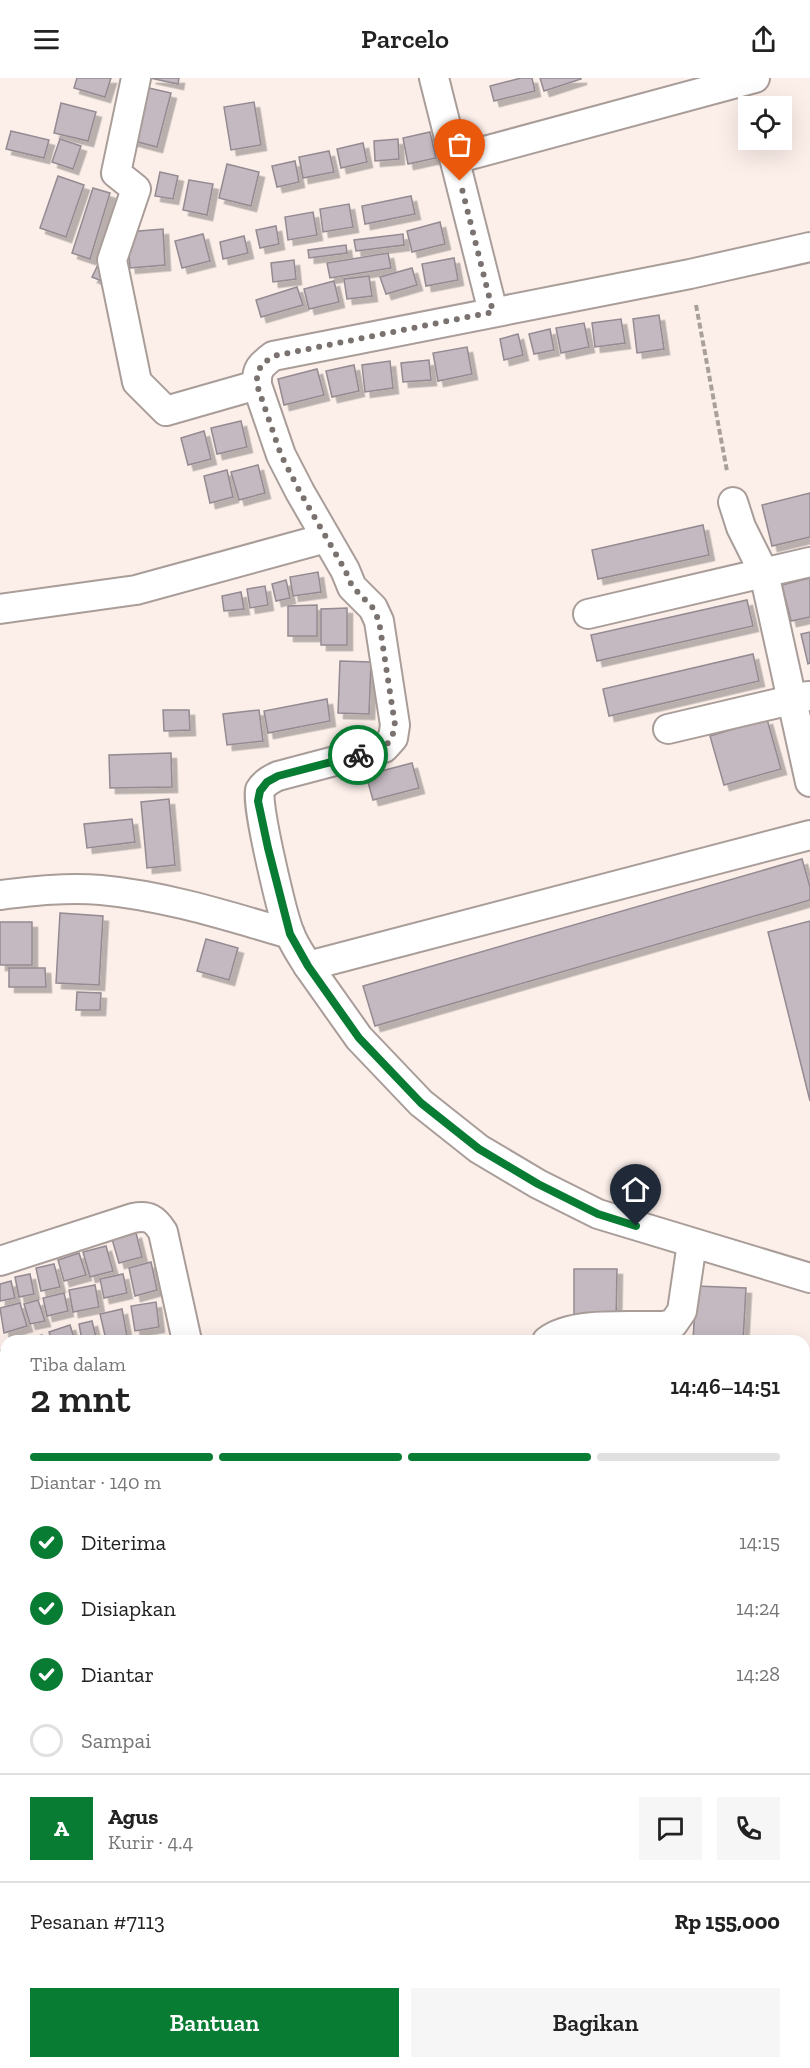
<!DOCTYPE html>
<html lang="id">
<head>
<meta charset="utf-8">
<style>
	:root { --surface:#fff; --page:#f6f6f6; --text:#222; --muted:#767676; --line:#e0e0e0; --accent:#097c33 }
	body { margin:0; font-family:"Zilla Slab",serif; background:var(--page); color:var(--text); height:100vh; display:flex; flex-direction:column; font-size:22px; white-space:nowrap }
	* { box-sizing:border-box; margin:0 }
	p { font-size:20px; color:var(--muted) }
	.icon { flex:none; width:33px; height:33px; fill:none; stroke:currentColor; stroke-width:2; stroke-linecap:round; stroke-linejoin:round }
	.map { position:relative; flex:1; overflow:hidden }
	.side { position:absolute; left:0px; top:1257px; width:810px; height:734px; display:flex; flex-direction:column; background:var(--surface); border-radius:18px 18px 0 0; box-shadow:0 6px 24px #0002 }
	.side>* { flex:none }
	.tools { position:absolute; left:738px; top:18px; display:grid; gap:12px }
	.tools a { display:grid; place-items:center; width:54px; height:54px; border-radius:0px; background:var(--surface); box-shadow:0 6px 24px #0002; font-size:30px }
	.pin { position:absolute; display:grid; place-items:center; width:51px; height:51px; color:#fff; margin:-62px -26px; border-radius:50% 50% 50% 0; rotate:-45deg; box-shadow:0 0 6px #0007 }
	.pin .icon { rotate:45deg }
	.courier { position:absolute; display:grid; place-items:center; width:60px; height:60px; margin:-30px; border:4px solid #097c33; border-radius:50%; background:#fff; color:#222; box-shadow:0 2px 8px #0007 }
	.overview em { font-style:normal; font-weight:600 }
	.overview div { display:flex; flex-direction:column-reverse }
	.overview { display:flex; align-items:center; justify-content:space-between; height:102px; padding:0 30px }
	h1 { font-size:39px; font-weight:600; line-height:45px }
	.bar { display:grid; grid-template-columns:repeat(4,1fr); gap:9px 6px; align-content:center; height:72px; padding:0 30px }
	.bar i { height:8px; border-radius:4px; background:var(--line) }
	.bar .on { background:var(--accent) }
	.bar p { grid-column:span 4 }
	.line { display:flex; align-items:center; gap:15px; padding:0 30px; border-top:2px solid var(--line) }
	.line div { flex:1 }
	.round { display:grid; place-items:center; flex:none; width:63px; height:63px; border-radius:0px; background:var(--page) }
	ol { padding:0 30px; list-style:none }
	li { display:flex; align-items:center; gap:18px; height:66px }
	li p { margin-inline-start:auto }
	li .icon { padding:6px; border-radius:50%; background:var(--accent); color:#fff; stroke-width:4 }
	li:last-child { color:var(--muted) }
	li i { width:33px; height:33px; border:3px solid var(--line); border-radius:50% }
	.primary-button { display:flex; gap:12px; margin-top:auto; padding:12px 30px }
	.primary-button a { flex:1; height:69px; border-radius:0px; background:var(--accent); color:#fff; font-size:24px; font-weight:600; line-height:69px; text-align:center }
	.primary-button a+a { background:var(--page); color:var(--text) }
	header { display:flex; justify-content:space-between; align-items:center; height:78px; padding:0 30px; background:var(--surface); font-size:27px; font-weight:600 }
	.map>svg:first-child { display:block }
</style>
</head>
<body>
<header><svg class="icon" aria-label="menu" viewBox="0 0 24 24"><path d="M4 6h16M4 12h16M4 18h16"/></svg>Parcelo<svg class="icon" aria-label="share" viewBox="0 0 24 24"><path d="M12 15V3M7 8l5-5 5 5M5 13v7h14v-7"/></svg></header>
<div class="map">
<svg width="810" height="1990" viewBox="0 0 810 1990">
	<defs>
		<filter id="shadow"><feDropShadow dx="5.5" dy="5.5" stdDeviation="0" flood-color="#0004"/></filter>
	</defs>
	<rect width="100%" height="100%" fill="#fcefea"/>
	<!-- green -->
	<polygon fill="#d7e799" points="810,1434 810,1892 804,1753 804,1443"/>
	<!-- building -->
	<g fill="#c4b9c0" stroke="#948a91" stroke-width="1.5" filter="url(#shadow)">
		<polygon points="77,0 111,0 105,19 74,10"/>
		<polygon points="150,0 179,0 178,6"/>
		<polygon points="521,0 532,0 535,13 494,23 490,8"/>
		<polygon points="540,0 581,0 581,1 544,13"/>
		<polygon points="140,8 171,15 157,69 126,61"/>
		<polygon points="254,24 261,67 231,72 224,29"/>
		<polygon points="61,25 96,34 88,63 54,55"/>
		<polygon points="11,53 49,62 44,80 6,71"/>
		<polygon points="430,54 436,80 408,86 403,60"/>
		<polygon points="60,61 81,68 73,91 52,84"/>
		<polygon points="398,61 399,81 375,83 374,63"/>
		<polygon points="363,65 367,84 341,90 337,71"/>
		<polygon points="329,73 334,94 303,100 299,79"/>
		<polygon points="295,83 299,104 277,109 272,88"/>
		<polygon points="227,86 259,94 251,128 219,120"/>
		<polygon points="160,94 178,98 173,121 155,118"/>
		<polygon points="58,98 84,107 66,159 40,150"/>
		<polygon points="189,102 213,106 207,137 183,132"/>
		<polygon points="93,110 110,115 90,181 72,175"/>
		<polygon points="411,118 415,136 365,146 362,128"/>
		<polygon points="349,126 353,149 323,154 320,131"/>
		<polygon points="313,134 317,157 288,162 285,139"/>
		<polygon points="440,144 445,166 412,174 407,153"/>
		<polygon points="276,148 279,166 260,170 256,152"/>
		<polygon points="163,151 165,187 130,190 127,154"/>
		<polygon points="203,156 210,183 182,190 175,163"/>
		<polygon points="403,156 404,167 356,173 354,162"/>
		<polygon points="244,158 248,175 223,181 220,164"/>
		<polygon points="346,167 347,175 309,180 308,172"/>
		<polygon points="106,170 104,204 92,199"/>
		<polygon points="388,175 391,190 330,200 327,185"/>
		<polygon points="454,180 458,202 426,208 422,186"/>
		<polygon points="294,182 296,201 273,204 271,185"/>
		<polygon points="412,190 417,207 386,216 380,199"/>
		<polygon points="369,198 372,218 347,221 344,201"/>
		<polygon points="334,203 339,224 309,231 304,211"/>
		<polygon points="297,209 303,227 261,239 256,222"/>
		<polygon points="659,237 664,271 637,275 633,241"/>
		<polygon points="621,241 625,265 595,269 592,245"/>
		<polygon points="584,245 589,269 561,275 556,250"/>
		<polygon points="550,251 554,272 534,276 529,256"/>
		<polygon points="518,256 523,277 504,282 500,261"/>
		<polygon points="467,269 472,296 438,303 433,275"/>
		<polygon points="429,282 431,302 403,304 401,285"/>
		<polygon points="390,283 393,310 365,314 362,287"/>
		<polygon points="354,287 359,313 332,319 326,293"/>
		<polygon points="317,291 324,317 284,327 278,301"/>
		<polygon points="241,343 247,369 217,376 211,350"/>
		<polygon points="204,353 211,381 188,387 181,360"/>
		<polygon points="258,387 265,415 239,422 231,394"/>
		<polygon points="227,392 233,419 210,425 204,398"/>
		<polygon points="810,415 810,459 772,468 762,427"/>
		<polygon points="703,447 709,477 598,501 592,472"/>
		<polygon points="318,494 321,514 293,518 290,499"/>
		<polygon points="810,500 810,539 791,543 782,507"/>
		<polygon points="286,502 290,520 276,523 272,506"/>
		<polygon points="265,508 268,527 250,530 247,511"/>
		<polygon points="241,514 244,531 224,533 222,518"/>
		<polygon points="747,522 753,548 597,583 591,557"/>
		<polygon points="317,527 317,558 288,558 288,528"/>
		<polygon points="347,530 347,567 321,567 321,531"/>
		<polygon points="810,554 810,585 808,586 801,556"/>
		<polygon points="753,576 759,603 609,638 603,611"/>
		<polygon points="340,583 371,584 369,636 338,635"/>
		<polygon points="327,621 330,643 268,655 264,633"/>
		<polygon points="163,632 189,632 190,652 164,653"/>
		<polygon points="259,632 263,663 227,667 223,636"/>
		<polygon points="767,641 781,691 724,707 710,658"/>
		<polygon points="171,675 172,709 110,710 109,677"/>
		<polygon points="412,685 419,710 373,722 366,697"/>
		<polygon points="169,721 175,787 147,790 141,724"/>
		<polygon points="132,741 135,764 87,770 84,746"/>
		<polygon points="802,781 810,809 810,822 375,948 363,908"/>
		<polygon points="60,835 103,838 99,907 56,905"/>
		<polygon points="810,843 810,1023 768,854"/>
		<rect x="0" y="844" width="32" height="43"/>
		<polygon points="206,861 238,870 229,902 197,893"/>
		<polygon points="9,890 45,890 46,909 9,909"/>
		<polygon points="77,914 101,915 100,932 76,932"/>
		<polygon points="136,1155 142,1179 119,1185 112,1161"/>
		<polygon points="106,1168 113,1193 90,1199 83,1174"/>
		<polygon points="79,1175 86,1197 64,1203 58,1182"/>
		<polygon points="151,1184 157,1212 135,1218 129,1190"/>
		<polygon points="54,1186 60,1209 41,1213 36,1190"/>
		<polygon points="574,1191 617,1191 616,1244 574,1243"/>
		<polygon points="30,1196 34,1216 19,1219 15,1199"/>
		<polygon points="123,1196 127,1215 104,1220 100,1201"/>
		<polygon points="11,1203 15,1220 0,1223 0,1206"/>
		<polygon points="95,1207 99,1229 73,1234 69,1212"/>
		<polygon points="696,1208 746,1210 743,1263 693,1263"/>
		<polygon points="64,1215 68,1233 47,1238 43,1220"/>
		<polygon points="38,1222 45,1243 30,1246 24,1226"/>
		<polygon points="156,1224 159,1249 135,1253 131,1228"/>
		<polygon points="20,1225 27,1248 4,1255 0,1230"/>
		<polygon points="122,1231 127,1258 106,1262 100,1236"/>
		<polygon points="92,1243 97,1263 82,1263 79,1246"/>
		<polygon points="70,1247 75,1263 52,1263 49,1254"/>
		<polygon points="42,1257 44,1263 23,1263"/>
		<polygon points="6,1270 6,1293 0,1294 0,1272"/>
		<polygon points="804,1280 810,1280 810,1337 804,1338"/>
		<polygon points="6,1369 6,1390 0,1391 0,1371"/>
		<polygon points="6,1415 6,1435 1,1436 0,1416"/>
		<polygon points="6,1497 6,1521 5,1521 0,1499"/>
		<polygon points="6,1526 6,1547 0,1549 0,1528"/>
		<polygon points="6,1555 6,1576 0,1577 0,1557"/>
		<polygon points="6,1629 6,1653 0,1654 0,1630"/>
		<polygon points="6,1665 6,1685 5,1685 1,1666"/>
		<polygon points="186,1984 327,1984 328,1990 158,1990"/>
		<polygon points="380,1984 416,1984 418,1990 381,1990"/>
		<polygon points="433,1984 469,1984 470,1990 434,1990"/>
		<polygon points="667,1984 755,1984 756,1988 640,1990"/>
	</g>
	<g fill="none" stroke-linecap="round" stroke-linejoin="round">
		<defs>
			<g id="minor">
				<polyline points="136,0 116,95 136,111 112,182 137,304 166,333 257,307"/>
				<polyline points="434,0 493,234"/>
				<polyline points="455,81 755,0"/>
				<path d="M810,169L690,196L273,278C261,287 256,291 257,307L281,377L300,414L345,492L352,509L373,530L379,543L395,647L393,660L384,670L278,698C271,701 264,705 260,712C255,723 283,840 290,856C294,867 302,878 308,888L810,757"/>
				<polyline points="733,424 741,449 764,495 810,704"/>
				<polyline points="0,531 136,512 326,460"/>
				<polyline points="588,536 810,484"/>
				<polyline points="668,651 808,618"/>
				<path d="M0,817C33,813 67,809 101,812C166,818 228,838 290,856"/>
				<polyline points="308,888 359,960 421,1025 479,1071 538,1106 598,1136 810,1200"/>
				<path d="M0,1183L133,1140C149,1137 155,1141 163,1154L187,1263"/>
				<path d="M547,1263C572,1243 631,1249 663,1248L673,1246L682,1233L692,1165"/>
				<polyline points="0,1343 6,1341"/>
				<polyline points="0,1476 6,1474"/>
				<polyline points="0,1607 6,1605"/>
				<polyline points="1,1747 6,1745"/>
				<polyline points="346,1984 347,1990"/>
				<polyline points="79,1990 106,1984"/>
				<polyline points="494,1990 523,1984"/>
			</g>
		</defs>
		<!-- minor casing -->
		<use href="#minor" stroke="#a99d99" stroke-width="32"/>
		<!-- path -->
		<polyline stroke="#a9a09c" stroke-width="4" stroke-dasharray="6 3" stroke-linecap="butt" points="696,227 727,393"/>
		<!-- minor -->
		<use href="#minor" stroke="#fff" stroke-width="28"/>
	</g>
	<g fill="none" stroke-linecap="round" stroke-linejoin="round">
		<!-- done -->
		<path stroke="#79726f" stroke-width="6" stroke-dasharray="0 10.8" d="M358,677C379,671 391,672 395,647L379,543L373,530L352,508L345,492L300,414L281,377L257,307C256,291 261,287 273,278L493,234L460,103"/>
		<!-- route -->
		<polyline stroke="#097c33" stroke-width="8" points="358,677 278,698 267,704 260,713 258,723 268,770 290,856 308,888 359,960 421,1025 479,1071 538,1106 598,1136 636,1148"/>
	</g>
</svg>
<div class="tools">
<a><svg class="icon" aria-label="locate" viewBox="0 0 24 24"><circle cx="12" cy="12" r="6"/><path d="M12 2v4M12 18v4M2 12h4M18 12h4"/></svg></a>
</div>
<div class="pin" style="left:460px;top:103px;background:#ea580c"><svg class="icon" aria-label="bag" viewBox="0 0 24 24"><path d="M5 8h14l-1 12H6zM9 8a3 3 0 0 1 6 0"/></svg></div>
<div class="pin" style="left:636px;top:1148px;background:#1f2937"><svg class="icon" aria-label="home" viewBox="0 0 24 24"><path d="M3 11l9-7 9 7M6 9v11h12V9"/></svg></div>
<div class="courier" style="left:358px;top:677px"><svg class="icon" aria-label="bike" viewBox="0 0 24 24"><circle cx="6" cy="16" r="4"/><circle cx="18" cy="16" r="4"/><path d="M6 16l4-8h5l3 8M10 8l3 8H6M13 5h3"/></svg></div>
<section class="side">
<div class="overview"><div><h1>2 mnt</h1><p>Tiba dalam</p></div><em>14:46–14:51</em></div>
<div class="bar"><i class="on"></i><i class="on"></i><i class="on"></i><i></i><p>Diantar · 140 m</p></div>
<ol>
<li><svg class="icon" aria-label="check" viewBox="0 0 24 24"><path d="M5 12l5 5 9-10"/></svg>Diterima<p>14:15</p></li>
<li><svg class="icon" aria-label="check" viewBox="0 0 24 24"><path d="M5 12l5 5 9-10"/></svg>Disiapkan<p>14:24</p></li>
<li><svg class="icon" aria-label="check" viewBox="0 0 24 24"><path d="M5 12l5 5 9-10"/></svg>Diantar<p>14:28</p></li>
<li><i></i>Sampai</li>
</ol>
<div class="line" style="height:108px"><b class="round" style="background:var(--accent);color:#fff">A</b><div><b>Agus</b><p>Kurir · 4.4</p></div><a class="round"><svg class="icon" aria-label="chat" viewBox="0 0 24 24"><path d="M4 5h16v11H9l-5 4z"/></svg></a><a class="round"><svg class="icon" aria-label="phone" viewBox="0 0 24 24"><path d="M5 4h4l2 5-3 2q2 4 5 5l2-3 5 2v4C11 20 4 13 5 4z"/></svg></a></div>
<div class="line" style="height:78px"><div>Pesanan #7113</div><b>Rp 155,000</b></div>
<div class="primary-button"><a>Bantuan</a><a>Bagikan</a></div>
</section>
</div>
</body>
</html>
